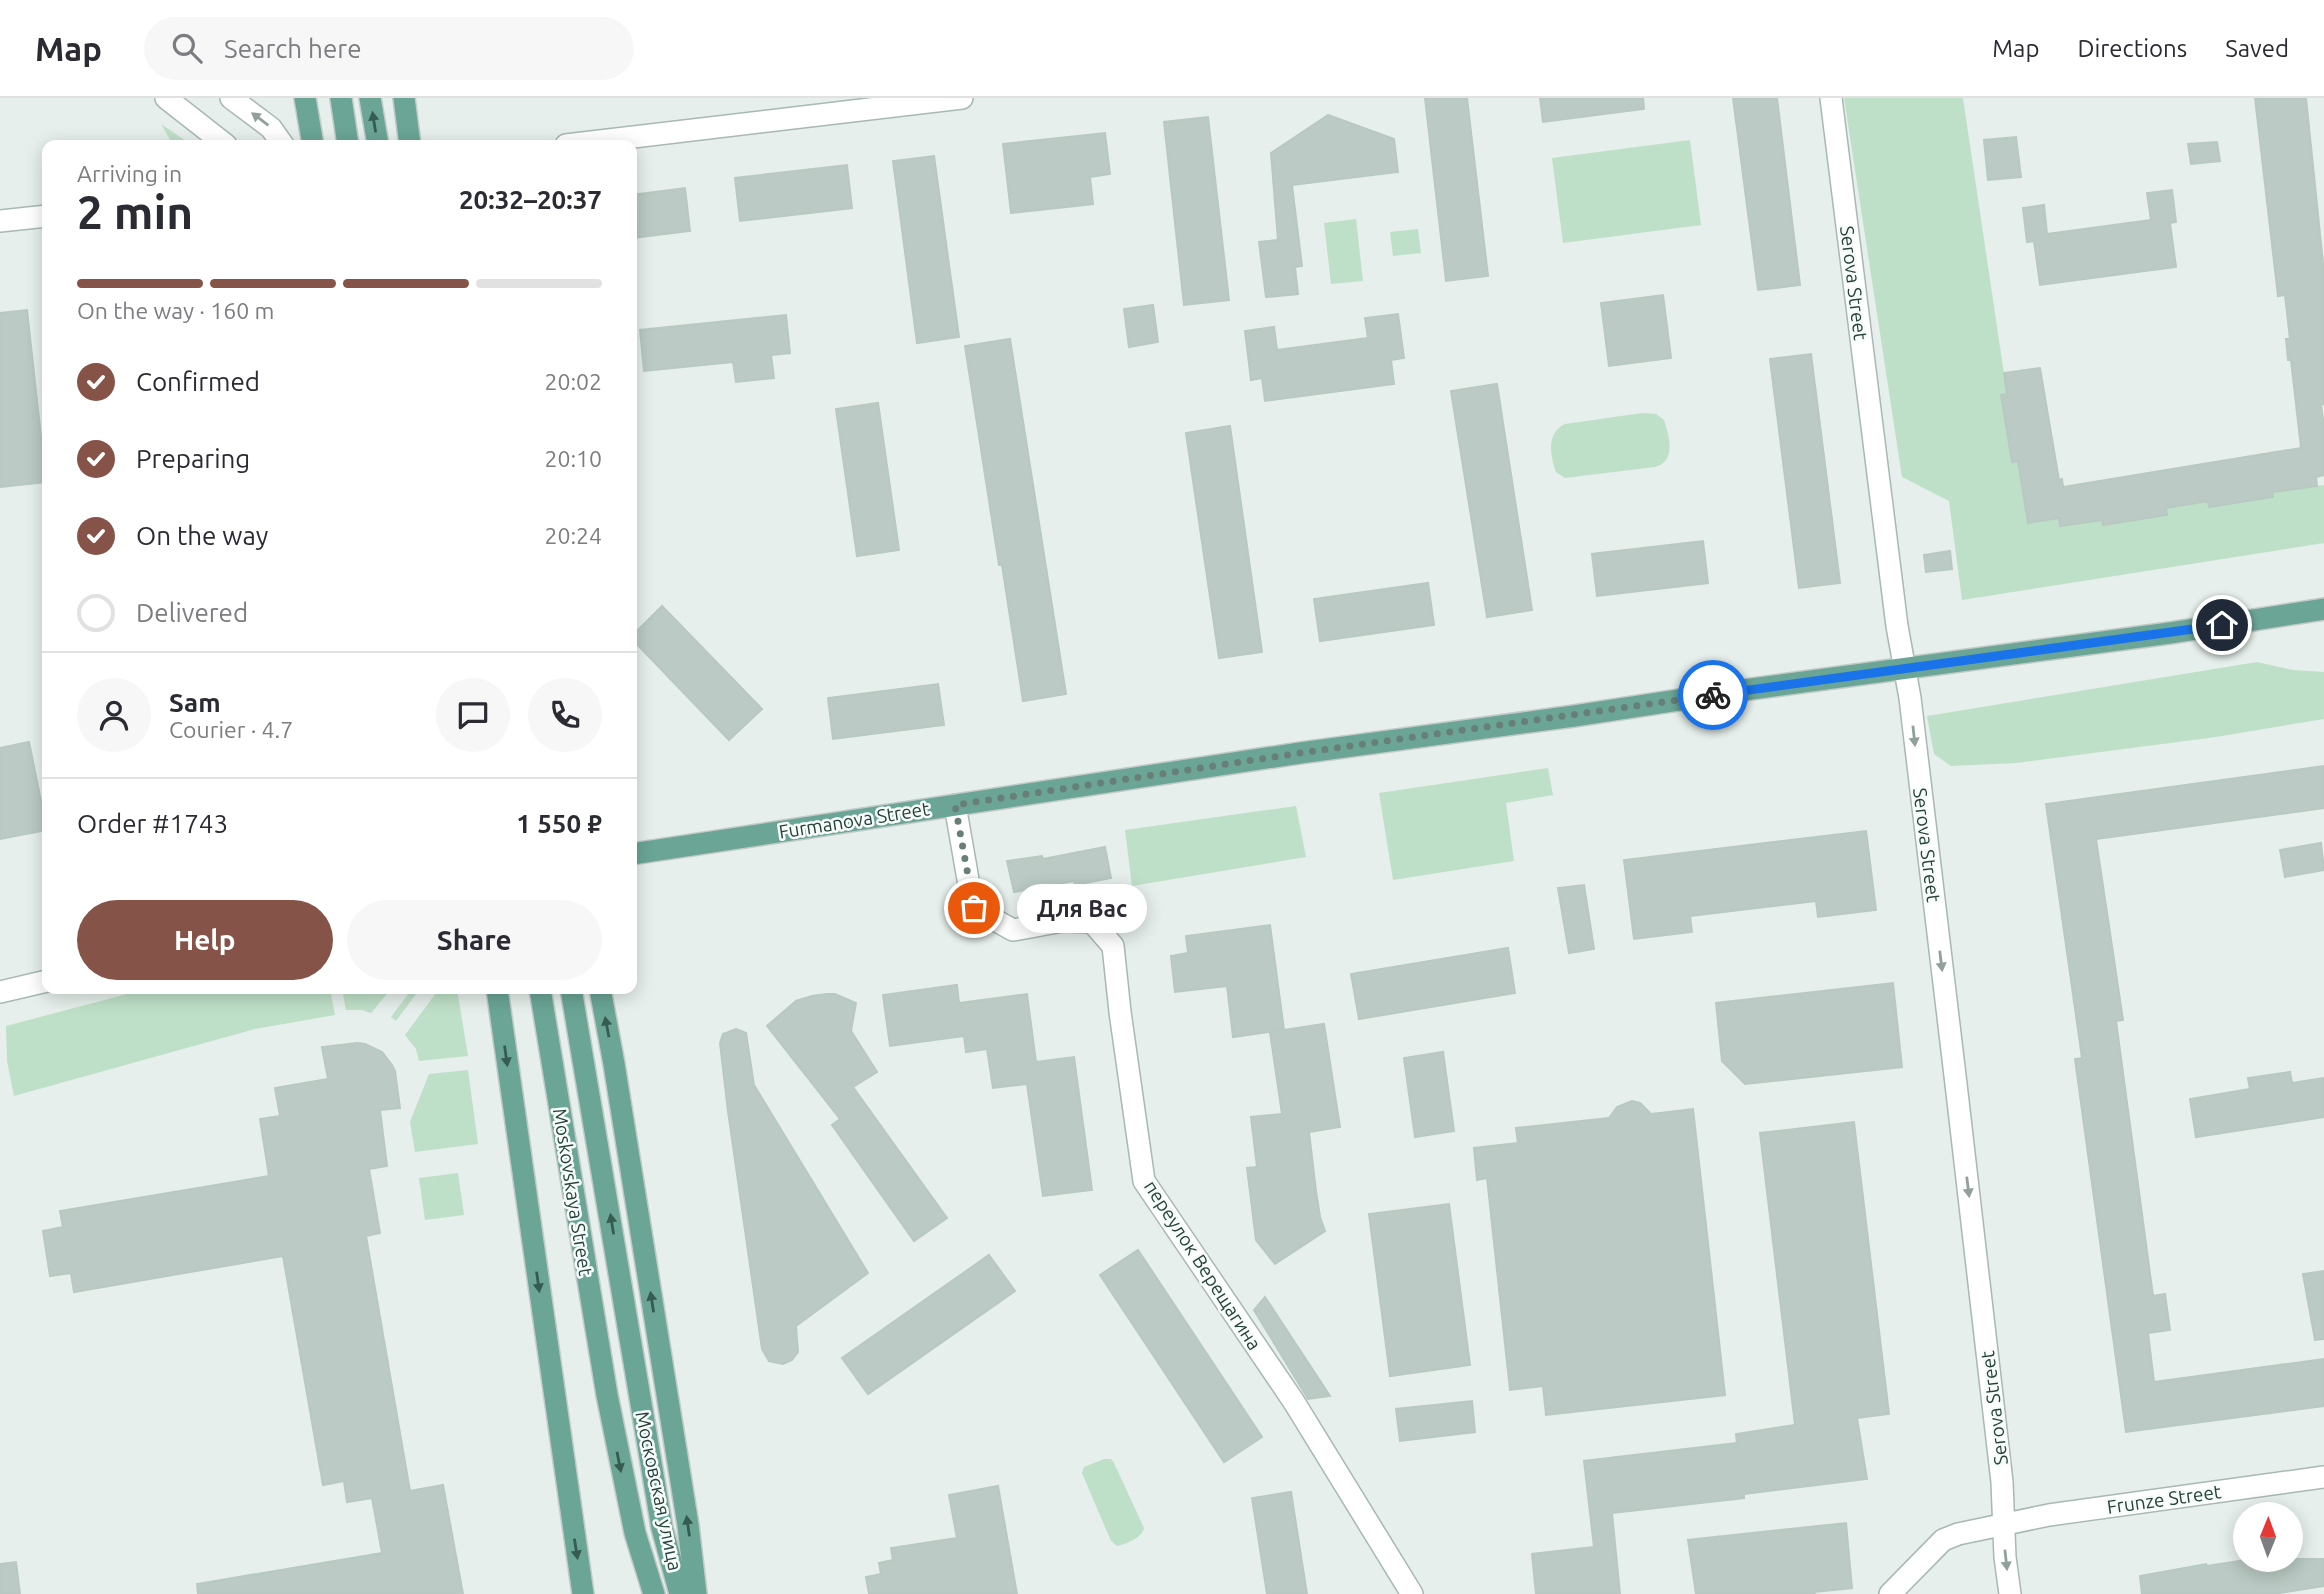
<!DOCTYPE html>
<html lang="en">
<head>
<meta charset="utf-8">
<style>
	:root { --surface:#fff; --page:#f7f7f7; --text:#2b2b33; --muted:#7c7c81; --line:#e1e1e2; --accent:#855347 }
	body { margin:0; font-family:Ubuntu,sans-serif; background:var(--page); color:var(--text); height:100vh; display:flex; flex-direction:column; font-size:26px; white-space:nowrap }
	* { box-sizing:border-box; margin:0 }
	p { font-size:23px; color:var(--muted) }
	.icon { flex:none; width:38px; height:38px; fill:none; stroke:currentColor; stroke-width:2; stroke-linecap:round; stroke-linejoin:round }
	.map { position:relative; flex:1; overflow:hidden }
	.side { position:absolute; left:42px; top:42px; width:595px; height:854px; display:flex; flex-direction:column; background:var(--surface); border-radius:14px; box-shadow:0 4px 18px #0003 }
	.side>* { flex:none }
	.needle { width:46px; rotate:1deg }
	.tools { position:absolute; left:2233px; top:1404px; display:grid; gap:14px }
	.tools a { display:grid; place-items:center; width:70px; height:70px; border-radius:50%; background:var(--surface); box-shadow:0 4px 18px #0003; font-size:35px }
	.pin { position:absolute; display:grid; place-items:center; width:60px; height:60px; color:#fff; margin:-30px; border:4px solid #fff; border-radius:50%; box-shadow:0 2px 7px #0007 }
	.courier { position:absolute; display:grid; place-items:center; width:70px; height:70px; margin:-35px; border:5px solid #1a73e8; border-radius:50%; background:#fff; color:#222; box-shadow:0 2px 9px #0007 }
	.bubble { position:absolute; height:49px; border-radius:24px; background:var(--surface); box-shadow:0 4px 18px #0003; font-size:23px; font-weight:700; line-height:49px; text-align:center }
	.headline em { font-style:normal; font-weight:700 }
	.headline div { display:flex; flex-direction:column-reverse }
	.headline { display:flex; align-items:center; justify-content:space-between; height:119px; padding:0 35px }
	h1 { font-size:46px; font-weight:700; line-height:52px }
	.bar { display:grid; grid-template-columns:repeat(4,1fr); gap:10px 7px; align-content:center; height:84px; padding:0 35px }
	.bar i { height:9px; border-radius:5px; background:var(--line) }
	.bar .current { background:var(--accent) }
	.bar p { grid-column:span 4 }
	.line { display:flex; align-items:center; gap:18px; padding:0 35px; border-top:2px solid var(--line) }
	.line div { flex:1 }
	.round { display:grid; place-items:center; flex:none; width:74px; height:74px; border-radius:37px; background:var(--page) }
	ol { padding:0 35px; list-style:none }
	li { display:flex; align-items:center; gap:21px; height:77px }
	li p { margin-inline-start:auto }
	li .icon { padding:7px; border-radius:50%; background:var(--accent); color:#fff; stroke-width:4 }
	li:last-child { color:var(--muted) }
	li i { width:38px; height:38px; border:4px solid var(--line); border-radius:50% }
	.action { display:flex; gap:14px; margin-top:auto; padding:14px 35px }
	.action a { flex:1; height:80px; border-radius:42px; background:var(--accent); color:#fff; font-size:28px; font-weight:700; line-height:80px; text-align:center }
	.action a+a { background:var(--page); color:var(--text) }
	header { display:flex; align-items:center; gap:42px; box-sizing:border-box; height:98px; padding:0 35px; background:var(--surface); border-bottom:2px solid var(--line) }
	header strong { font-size:33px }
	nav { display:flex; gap:38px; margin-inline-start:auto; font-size:24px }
	.search { width:490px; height:63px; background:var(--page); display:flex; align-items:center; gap:18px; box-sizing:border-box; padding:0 24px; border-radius:38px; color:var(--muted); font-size:26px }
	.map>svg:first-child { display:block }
</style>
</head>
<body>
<header>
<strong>Map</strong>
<div class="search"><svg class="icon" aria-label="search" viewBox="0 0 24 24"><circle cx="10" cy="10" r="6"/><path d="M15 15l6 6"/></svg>Search here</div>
<nav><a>Map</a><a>Directions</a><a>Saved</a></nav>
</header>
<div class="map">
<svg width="2324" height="1496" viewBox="0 0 2324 1496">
	<rect width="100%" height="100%" fill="#e6efeb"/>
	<!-- green -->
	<g fill="#bfe0c8">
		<polygon points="1844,0 1963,0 2007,296 2001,298 2012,364 2018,363 2028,425 2059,420 2060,428 2102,422 2103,427 2167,417 2166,410 2208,403 2209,409 2273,399 2272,394 2324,387 2324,445 1962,502 1949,403 1902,379"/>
		<polygon points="161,26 192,47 173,47"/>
		<polygon points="1690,42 1701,127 1563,145 1552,60"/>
		<polygon points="1356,121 1363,183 1331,186 1324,125"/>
		<polygon points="1418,131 1421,155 1393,158 1390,134"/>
		<path d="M1642,315L1656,316L1664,322C1669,338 1677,363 1655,369L1565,380L1556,374C1550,357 1546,335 1565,326Z"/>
		<polygon points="2257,564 2293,572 2324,574 2324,621 2216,639 2016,665 1951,668 1934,656 1927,618"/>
		<polygon points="1548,670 1553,697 1506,705 1514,763 1393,782 1379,695"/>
		<polygon points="1296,708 1306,759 1132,788 1125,732"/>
		<polygon points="146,891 330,891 335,917 255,931 14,998 7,963 6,928"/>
		<polygon points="342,891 391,891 371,915 362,912 346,912"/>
		<polygon points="412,891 420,891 396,923 391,919"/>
		<polygon points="439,891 457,891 468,958 419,963 416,951 405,937"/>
		<polygon points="468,972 478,1046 415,1054 410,1024 429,976"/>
		<polygon points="458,1075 464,1117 425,1122 419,1080"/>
		<path d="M1104,1361H1111L1114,1365L1144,1430C1142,1440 1126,1446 1117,1448L1111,1443L1082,1375L1084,1369Z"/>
	</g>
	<!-- building -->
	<g fill="#bbcac4" stroke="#b8c9c2" stroke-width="2">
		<polygon points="1425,0 1467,0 1488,178 1446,183"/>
		<polygon points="1540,0 1643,0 1644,11 1543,24"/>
		<polygon points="1733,0 1777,0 1800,187 1758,192"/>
		<polygon points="2255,0 2306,0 2324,175 2324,306 2321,307 2324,328 2324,377 2316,379 2317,388 2272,394 2273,399 2209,409 2208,403 2166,410 2167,417 2103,427 2102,422 2060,428 2059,420 2028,425 2018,363 2012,364 2001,297 2007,296 2004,275 2040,270 2059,382 2062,381 2063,389 2301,350 2291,262 2288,262 2286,241 2290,241 2285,197 2278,198"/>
		<polygon points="1328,17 1394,41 1398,74 1292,87 1302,168 1295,169 1298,196 1266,199 1259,144 1278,142 1271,55"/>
		<polygon points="1208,19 1229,202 1184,207 1164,24"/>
		<polygon points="1105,35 1110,76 1090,79 1093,106 1011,115 1003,46"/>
		<polygon points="2016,39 2021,79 1988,82 1984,42"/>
		<polygon points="2217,44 2220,63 2191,66 2188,46"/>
		<polygon points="934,58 959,239 917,245 893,63"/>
		<polygon points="847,67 852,110 740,123 735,80"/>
		<polygon points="685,90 690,133 632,140 632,97"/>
		<polygon points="2172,92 2176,124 2170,125 2176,169 2040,187 2034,143 2027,144 2023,110 2044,107 2047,136 2151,122 2147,95"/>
		<polygon points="1663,197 1671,260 1609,268 1601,205"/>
		<polygon points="1153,207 1158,244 1129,249 1124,211"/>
		<polygon points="27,212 46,384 0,389 0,215"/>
		<polygon points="1398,216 1404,260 1391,262 1394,286 1265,303 1262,280 1251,282 1245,233 1274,229 1277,252 1368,240 1365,220"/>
		<polygon points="786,217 790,255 771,257 774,280 736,284 733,264 644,273 640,232"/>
		<polygon points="1010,241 1066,596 1023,603 1002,467 999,467 965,248"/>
		<polygon points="1811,256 1840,485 1799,490 1770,261"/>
		<polygon points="1497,286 1532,512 1487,519 1451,293"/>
		<polygon points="878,305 899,452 857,458 836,311"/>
		<polygon points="1230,328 1262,554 1219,560 1186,335"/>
		<polygon points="1703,443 1708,485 1597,498 1592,456"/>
		<polygon points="1950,453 1952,471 1926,474 1924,457"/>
		<polygon points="1428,485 1434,527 1320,543 1314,501"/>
		<polygon points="662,508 762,611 729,642 632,541 632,538"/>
		<polygon points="938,586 944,627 833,641 828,600"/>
		<polygon points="29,644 47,732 0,741 0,650"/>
		<polygon points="2324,668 2324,710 2096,741 2123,922 2116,923 2153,1198 2165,1196 2170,1232 2148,1235 2154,1284 2324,1261 2324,1308 2126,1334 2075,961 2082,960 2046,706"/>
		<polygon points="1866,733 1876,812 1818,819 1816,803 1690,818 1692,834 1634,841 1624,762"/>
		<polygon points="2321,745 2324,772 2285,779 2280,752"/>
		<polygon points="1105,749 1111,780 1075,787 1074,783 1014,794 1007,763 1042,758 1043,761"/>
		<polygon points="1584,787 1594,851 1569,855 1558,790"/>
		<polygon points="1270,827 1284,932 1324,926 1340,1029 1309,1034 1316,1093 1320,1119 1325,1133 1275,1166 1256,1142 1247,1070 1257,1069 1251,1019 1282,1016 1270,934 1282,932 1233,939 1227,888 1175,894 1171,858 1188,855 1186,838"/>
		<polygon points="1508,850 1515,895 1359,921 1351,876"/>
		<polygon points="1893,885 1902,969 1745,986 1722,963 1716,905"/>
		<polygon points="957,887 959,905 1027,896 1036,964 1074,959 1092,1092 1043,1098 1027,986 993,990 987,951 966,954 964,938 890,948 883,897"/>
		<polygon points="827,896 835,896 856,905 851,933 877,974 853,989 947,1120 914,1143 832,1027 840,1021 767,928 796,903 812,898"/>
		<polygon points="736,931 746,935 754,987 868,1175 796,1228 798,1254 792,1262 783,1266 769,1263 762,1251 728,1013 720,945 723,936"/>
		<polygon points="357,945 365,946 382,954 392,967 395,973 400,1010 380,1012 387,1068 369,1071 380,1135 366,1138 410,1393 443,1387 463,1496 198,1496 197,1486 382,1455 372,1400 347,1404 344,1383 323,1387 283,1158 74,1194 71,1175 50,1178 43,1133 63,1129 60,1113 269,1078 260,1021 280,1018 275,990 328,981 322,949"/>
		<polygon points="1443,954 1454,1033 1415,1039 1404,960"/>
		<polygon points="2290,974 2292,985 2324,980 2324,1019 2196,1039 2190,1001 2250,991 2248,980"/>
		<polygon points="1632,1003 1640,1005 1651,1016 1693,1011 1725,1297 1546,1317 1543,1288 1510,1292 1487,1080 1477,1082 1474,1050 1518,1045 1516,1030 1609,1020 1617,1009"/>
		<polygon points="1854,1024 1889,1316 1857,1320 1867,1381 1744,1396 1744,1400 1612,1415 1620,1496 1536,1496 1532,1456 1594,1449 1584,1363 1737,1345 1736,1336 1795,1327 1760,1035"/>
		<polygon points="1449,1106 1470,1267 1390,1278 1369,1116"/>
		<polygon points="1138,1152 1262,1339 1224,1364 1100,1177"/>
		<polygon points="989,1157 1015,1193 868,1296 842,1260"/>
		<polygon points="2324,1173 2324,1241 2315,1242 2303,1176"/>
		<polygon points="1265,1199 1330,1298 1308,1301 1254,1212"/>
		<polygon points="1472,1303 1475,1334 1400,1343 1396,1311"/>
		<polygon points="998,1388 1017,1496 869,1496 866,1479 881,1476 879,1465 893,1462 891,1450 957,1440 949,1397"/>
		<polygon points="1291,1394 1307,1496 1267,1496 1252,1400"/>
		<polygon points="1846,1425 1852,1490 1814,1494 1815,1496 1696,1496 1688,1442"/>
		<polygon points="2252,1461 2324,1461 2324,1488 2274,1496 2142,1496 2140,1478 2206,1466 2207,1468"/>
		<polygon points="16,1464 20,1496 0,1496 0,1466"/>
	</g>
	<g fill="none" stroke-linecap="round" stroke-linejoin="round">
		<defs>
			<g id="minor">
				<polyline points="955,707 973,810 1013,832 1063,823 1092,824 1113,848 1120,914 1144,1083 1294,1304 1412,1496"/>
				<polyline points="1890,1496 1943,1442 1958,1436 2049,1417 2324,1379"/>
			</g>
			<g id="tertiary">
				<polyline points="166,0 226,47"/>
				<polyline points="231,0 271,30 283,47"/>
				<polyline points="1831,0 1897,528 1910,600 1956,986 2002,1384 2005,1459 2010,1496"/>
				<polyline points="566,47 962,0"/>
				<polyline points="0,123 47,118"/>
				<polyline points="0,894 47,883"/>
			</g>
			<g id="primary">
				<polyline points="305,0 313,47"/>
				<polyline points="341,0 348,47"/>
				<polyline points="370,0 378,47"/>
				<polyline points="404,0 410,47"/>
				<polyline points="632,756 1300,655 1574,618 1744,592 2170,535 2324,511"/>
				<polyline points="497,891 583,1496"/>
				<polyline points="540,891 607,1297 635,1435 654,1496"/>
				<polyline points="571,891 662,1430 680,1496"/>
				<polyline points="600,891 614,966 688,1427 696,1496"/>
			</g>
		</defs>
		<!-- minor casing -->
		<use href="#minor" stroke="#a8b8b2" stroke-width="24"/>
		<!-- tertiary casing -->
		<use href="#tertiary" stroke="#a8b8b2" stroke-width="24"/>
		<!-- primary casing -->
		<use href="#primary" stroke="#c2cac8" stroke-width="24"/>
		<!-- minor -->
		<use href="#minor" stroke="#fff" stroke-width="21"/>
		<!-- tertiary -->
		<use href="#tertiary" stroke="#fff" stroke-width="21"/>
		<!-- primary -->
		<use href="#primary" stroke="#6aa596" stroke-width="21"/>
	</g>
	<!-- one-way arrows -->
	<defs><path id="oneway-solid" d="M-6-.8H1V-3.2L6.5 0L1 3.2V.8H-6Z" transform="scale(1.75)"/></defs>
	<g fill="#92a09c">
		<use href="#oneway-solid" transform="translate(260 21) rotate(-143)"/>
		<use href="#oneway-solid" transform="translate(1914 638) rotate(84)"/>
		<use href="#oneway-solid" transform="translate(1941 863) rotate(83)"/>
		<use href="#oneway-solid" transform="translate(1968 1089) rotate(83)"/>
		<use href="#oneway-solid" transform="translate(2006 1462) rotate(84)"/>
	</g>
	<g fill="#365b51">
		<use href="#oneway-solid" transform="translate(374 24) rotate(-99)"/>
		<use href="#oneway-solid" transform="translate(607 929) rotate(-101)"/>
		<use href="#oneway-solid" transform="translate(506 958) rotate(82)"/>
		<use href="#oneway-solid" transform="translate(612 1126) rotate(-99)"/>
		<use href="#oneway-solid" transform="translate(538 1184) rotate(82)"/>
		<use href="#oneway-solid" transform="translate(652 1204) rotate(-99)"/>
		<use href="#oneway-solid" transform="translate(619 1364) rotate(79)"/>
		<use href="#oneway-solid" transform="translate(688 1428) rotate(-98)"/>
		<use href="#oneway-solid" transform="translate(576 1451) rotate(81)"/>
	</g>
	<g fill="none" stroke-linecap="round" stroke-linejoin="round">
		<!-- done -->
		<polyline stroke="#687f78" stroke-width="7" stroke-dasharray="0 12.6" points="974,810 955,707 1300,655 1713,597"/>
		<!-- route -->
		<polyline stroke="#1a73e8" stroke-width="9" points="1713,597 2222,527"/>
	</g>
	<g text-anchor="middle" stroke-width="5" stroke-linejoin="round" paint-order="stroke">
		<!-- street labels -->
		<g font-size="19" fill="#24423a" stroke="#f7fbf9">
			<text transform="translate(1854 185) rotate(83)" y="7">Serova Street</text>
			<text transform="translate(854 722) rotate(-9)" y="7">Furmanova Street</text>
			<text transform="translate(1927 747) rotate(83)" y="7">Serova Street</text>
			<text transform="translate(573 1094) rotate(81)" y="7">Moskovskaya Street</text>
			<text transform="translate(1203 1167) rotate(57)" y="7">переулок Верещагина</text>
			<text transform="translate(1994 1310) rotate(-97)" y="7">Serova Street</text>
			<text transform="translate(659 1393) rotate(78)" y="7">Московская улица</text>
			<text transform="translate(2164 1401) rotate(-8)" y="7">Frunze Street</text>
		</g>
	</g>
</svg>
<div class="tools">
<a><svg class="needle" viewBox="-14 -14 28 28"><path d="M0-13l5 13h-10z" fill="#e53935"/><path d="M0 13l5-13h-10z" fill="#7c7c81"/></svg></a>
</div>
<div class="pin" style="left:974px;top:810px;background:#ea580c"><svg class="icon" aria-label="bag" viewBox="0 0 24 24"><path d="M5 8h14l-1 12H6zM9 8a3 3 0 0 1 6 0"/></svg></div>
<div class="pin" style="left:2222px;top:527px;background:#1f2937"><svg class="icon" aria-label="home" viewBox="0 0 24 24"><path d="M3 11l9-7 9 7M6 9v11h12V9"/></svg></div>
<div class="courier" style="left:1713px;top:597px"><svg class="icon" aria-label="bike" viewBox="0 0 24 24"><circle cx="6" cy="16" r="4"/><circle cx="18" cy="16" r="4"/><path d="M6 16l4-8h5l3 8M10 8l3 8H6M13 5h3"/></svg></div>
<div class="bubble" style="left:1017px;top:786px;width:130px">Для Вас</div>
<section class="side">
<div class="headline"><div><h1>2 min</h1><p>Arriving in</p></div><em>20:32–20:37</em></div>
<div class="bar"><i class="current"></i><i class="current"></i><i class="current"></i><i></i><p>On the way · 160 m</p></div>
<ol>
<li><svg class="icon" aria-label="check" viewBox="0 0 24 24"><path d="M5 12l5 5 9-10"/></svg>Confirmed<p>20:02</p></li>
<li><svg class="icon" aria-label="check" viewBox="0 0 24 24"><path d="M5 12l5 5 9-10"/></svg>Preparing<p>20:10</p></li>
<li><svg class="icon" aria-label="check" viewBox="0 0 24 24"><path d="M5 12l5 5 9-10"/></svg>On the way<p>20:24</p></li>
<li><i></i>Delivered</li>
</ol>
<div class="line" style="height:126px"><a class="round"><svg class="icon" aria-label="person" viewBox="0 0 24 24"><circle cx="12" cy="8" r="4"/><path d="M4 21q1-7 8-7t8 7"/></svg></a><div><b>Sam</b><p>Courier · 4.7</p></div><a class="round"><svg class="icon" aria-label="chat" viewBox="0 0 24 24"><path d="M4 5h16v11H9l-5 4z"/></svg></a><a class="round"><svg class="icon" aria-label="phone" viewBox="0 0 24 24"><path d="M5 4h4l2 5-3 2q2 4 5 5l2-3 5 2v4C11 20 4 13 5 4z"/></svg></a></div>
<div class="line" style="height:91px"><div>Order #1743</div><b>1 550 ₽</b></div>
<div class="action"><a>Help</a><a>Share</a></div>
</section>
</div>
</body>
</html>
